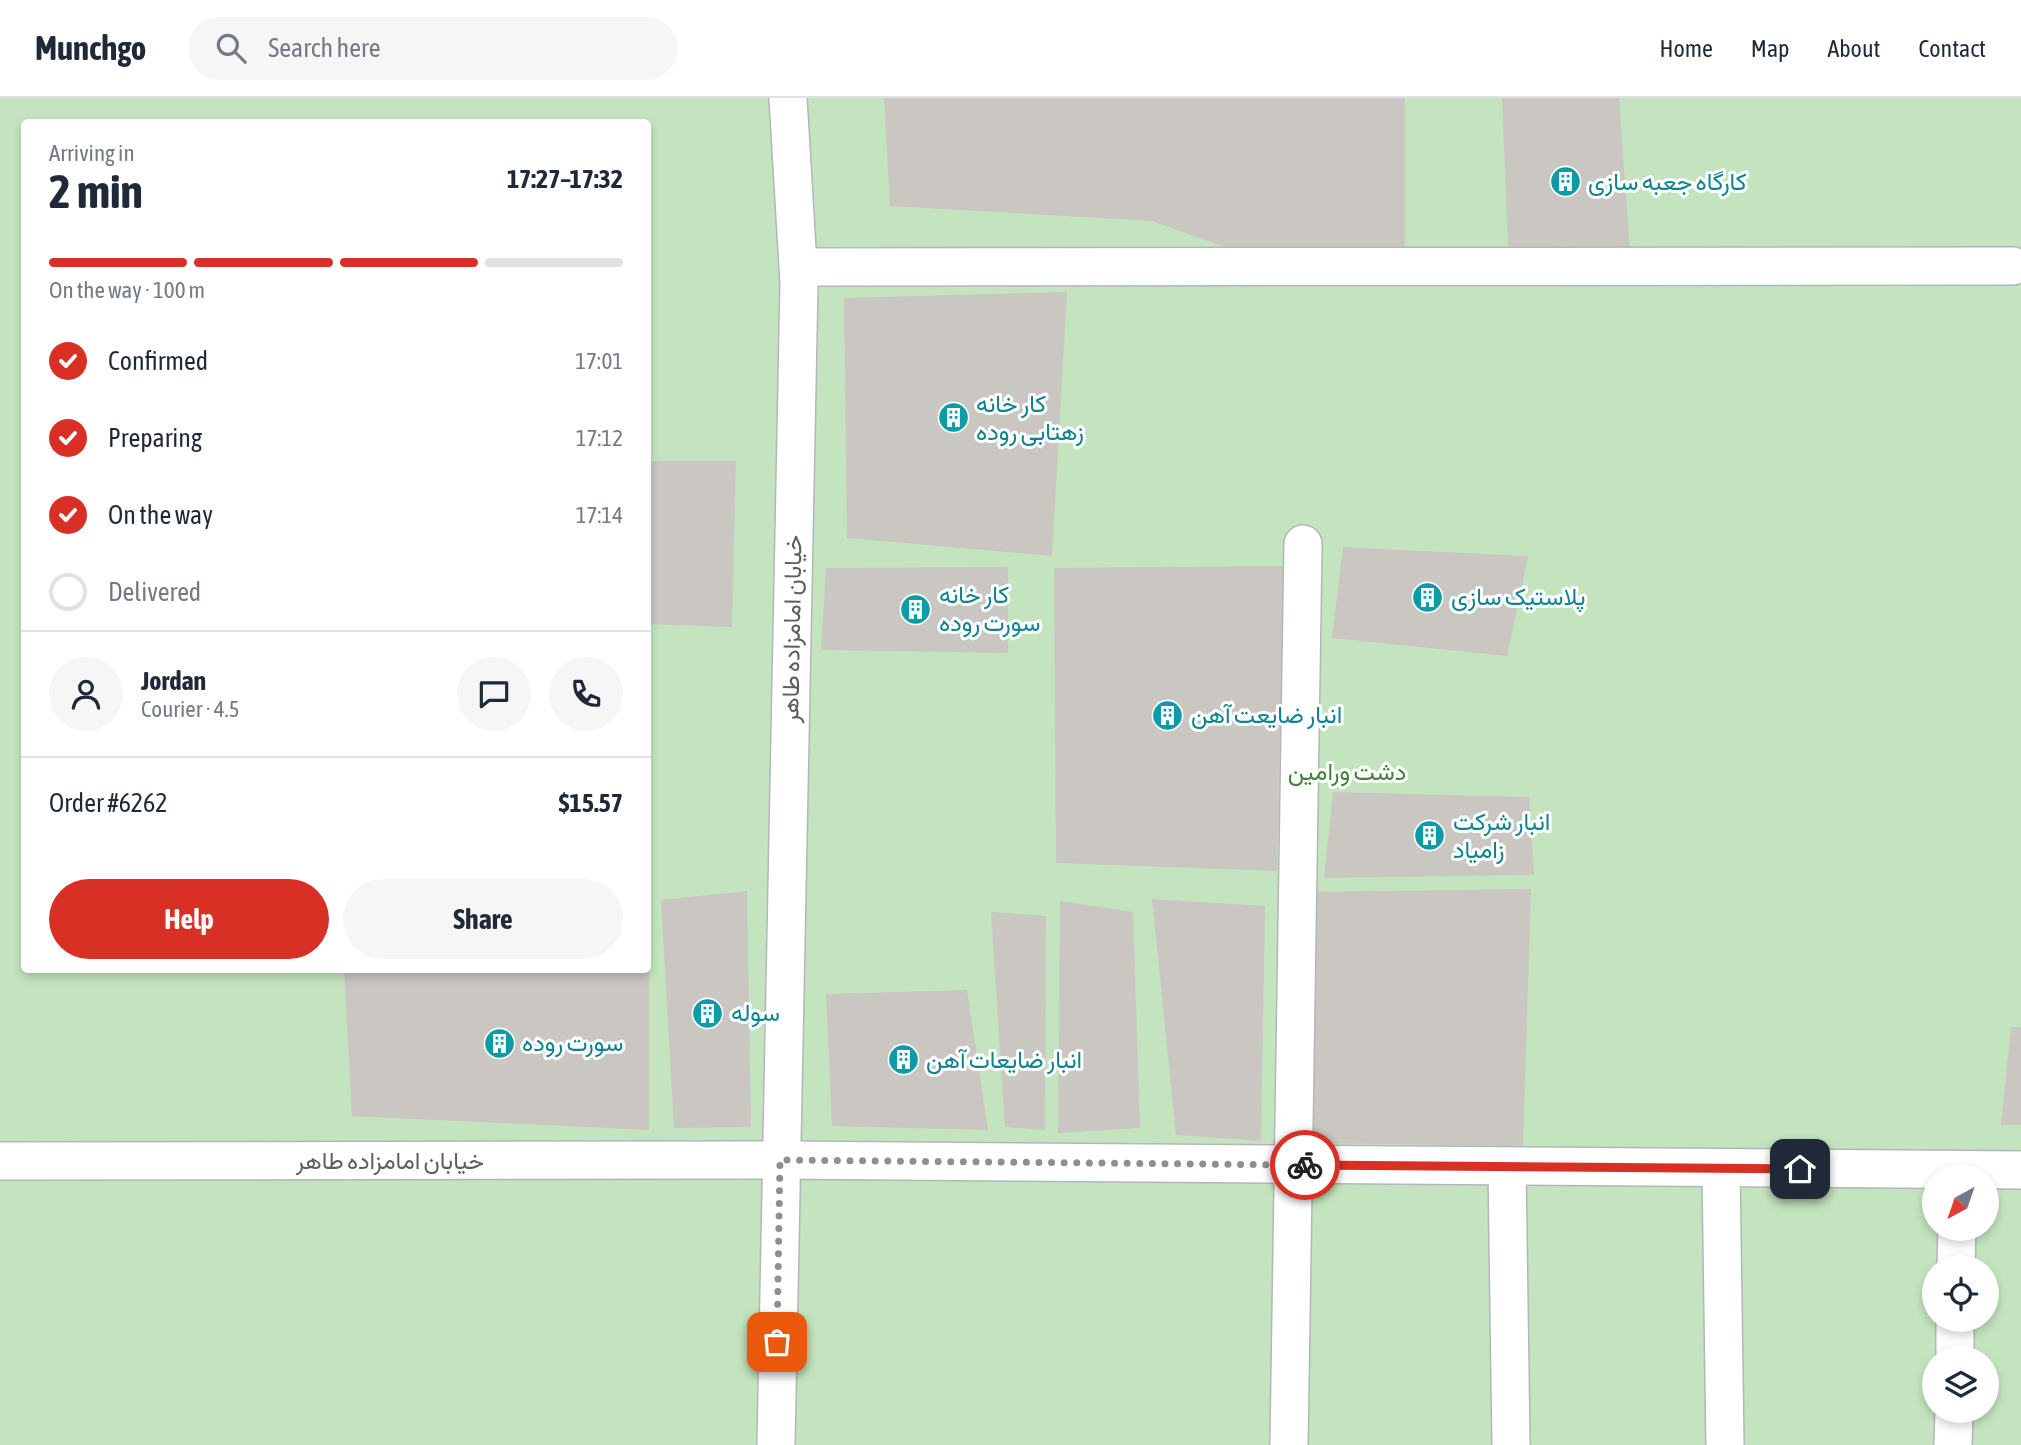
<!DOCTYPE html>
<html lang="en">
<head>
<meta charset="utf-8">
<style>
	:root { --surface:#fff; --page:#f6f6f7; --text:#1f2937; --muted:#747a83; --line:#e0e1e3; --accent:#d93025 }
	body { margin:0; font-family:"Asap Condensed",Vazirmatn,sans-serif; background:var(--page); color:var(--text); height:100vh; display:flex; flex-direction:column; font-size:26px; white-space:nowrap }
	* { box-sizing:border-box; margin:0 }
	p { font-size:23px; color:var(--muted) }
	.icon { flex:none; width:38px; height:38px; fill:none; stroke:currentColor; stroke-width:2; stroke-linecap:round; stroke-linejoin:round }
	.map { position:relative; flex:1; overflow:hidden }
	.panel { position:absolute; left:21px; top:21px; width:630px; height:854px; display:flex; flex-direction:column; background:var(--surface); border-radius:7px; box-shadow:0 4px 10px #0003 }
	.panel>* { flex:none }
	.needle { width:46px; rotate:220deg }
	.fabs { position:absolute; left:1922px; top:1066px; display:grid; gap:14px }
	.fabs a { display:grid; place-items:center; width:77px; height:77px; border-radius:50%; background:var(--surface); box-shadow:0 4px 10px #0003; font-size:35px }
	.pin { position:absolute; display:grid; place-items:center; width:60px; height:60px; color:#fff; margin:-30px; border-radius:14px; box-shadow:0 4px 10px #0006 }
	.courier { position:absolute; display:grid; place-items:center; width:70px; height:70px; margin:-35px; border:5px solid #d93025; border-radius:50%; background:#fff; color:#222; box-shadow:0 2px 9px #0007 }
	.overview em { font-style:normal; font-weight:700 }
	.overview div { display:flex; flex-direction:column-reverse }
	.overview { display:flex; align-items:center; justify-content:space-between; height:119px; padding:0 28px }
	h1 { font-size:46px; font-weight:700; line-height:52px }
	.bar { display:grid; grid-template-columns:repeat(4,1fr); gap:10px 7px; align-content:center; height:84px; padding:0 28px }
	.bar i { height:9px; border-radius:5px; background:var(--line) }
	.bar .on { background:var(--accent) }
	.bar p { grid-column:span 4 }
	.line { display:flex; align-items:center; gap:18px; padding:0 28px; border-top:2px solid var(--line) }
	.line div { flex:1 }
	.round { display:grid; place-items:center; flex:none; width:74px; height:74px; border-radius:37px; background:var(--page) }
	ol { padding:0 28px; list-style:none }
	li { display:flex; align-items:center; gap:21px; height:77px }
	li p { margin-inline-start:auto }
	li .icon { padding:7px; border-radius:50%; background:var(--accent); color:#fff; stroke-width:4 }
	li:last-child { color:var(--muted) }
	li i { width:38px; height:38px; border:4px solid var(--line); border-radius:50% }
	.button { display:flex; gap:14px; margin-top:auto; padding:14px 28px }
	.button a { flex:1; height:80px; border-radius:42px; background:var(--accent); color:#fff; font-size:28px; font-weight:700; line-height:80px; text-align:center }
	.button a+a { background:var(--page); color:var(--text) }
	header { display:flex; align-items:center; gap:42px; box-sizing:border-box; height:98px; padding:0 35px; background:var(--surface); border-bottom:2px solid var(--line) }
	header strong { font-size:33px }
	nav { display:flex; gap:38px; margin-inline-start:auto; font-size:24px }
	.search { width:490px; height:63px; background:var(--page); display:flex; align-items:center; gap:18px; box-sizing:border-box; padding:0 24px; border-radius:38px; color:var(--muted); font-size:26px }
	.map>svg:first-child { display:block }
</style>
</head>
<body>
<header>
<strong>Munchgo</strong>
<div class="search"><svg class="icon" aria-label="search" viewBox="0 0 24 24"><circle cx="10" cy="10" r="6"/><path d="M15 15l6 6"/></svg>Search here</div>
<nav><a>Home</a><a>Map</a><a>About</a><a>Contact</a></nav>
</header>
<div class="map">
<svg width="2021" height="1347" viewBox="0 0 2021 1347">
	<rect width="100%" height="100%" fill="#ede9e2"/>
	<!-- green -->
	<path fill="#c4e4bf" fill-rule="evenodd" d="M0,0H2021V1347H0ZM24,24H648V872H24ZM1934,1078H1986V1130H1934ZM1934,1169H1986V1222H1934ZM1934,1260H1986V1312H1934Z"/>
	<!-- building -->
	<g fill="#cac6c2">
		<polygon points="884,0 1405,0 1405,169 1281,169 1152,123 890,108"/>
		<polygon points="1502,0 1619,0 1631,168 1509,169"/>
		<polygon points="1067,194 1052,458 847,440 844,200"/>
		<polygon points="648,363 736,363 732,529 648,526"/>
		<polygon points="1343,449 1528,458 1507,558 1332,540"/>
		<polygon points="1284,468 1277,773 1056,765 1054,470"/>
		<polygon points="1008,469 1008,555 821,552 826,470"/>
		<polygon points="1333,694 1529,699 1534,777 1324,780"/>
		<polygon points="1531,791 1523,1048 1309,1045 1309,794"/>
		<polygon points="747,793 751,1029 674,1030 661,802"/>
		<polygon points="1152,801 1265,808 1261,1043 1176,1037"/>
		<polygon points="1060,803 1133,814 1140,1030 1058,1035"/>
		<polygon points="991,814 1046,818 1045,1032 1005,1029"/>
		<polygon points="344,872 649,872 649,1032 352,1018"/>
		<polygon points="967,892 988,1032 832,1028 826,896"/>
		<polygon points="2011,929 2021,929 2021,1027 2001,1027"/>
	</g>
	<g fill="none" stroke-linecap="round" stroke-linejoin="round">
		<defs>
			<g id="street">
				<polyline points="798,169 2013,168"/>
				<polyline points="0,1063 780,1062 2021,1072"/>
				<polyline points="1507,1068 1511,1347"/>
				<polyline points="1721,1070 1725,1347"/>
				<polyline points="1956,1169 1957,1130"/>
				<polyline points="1955,1260 1955,1222"/>
				<polyline points="776,1347 799,185 788,0"/>
				<polyline points="1289,1347 1303,446"/>
				<polyline points="1953,1347 1954,1312"/>
			</g>
		</defs>
		<!-- street casing -->
		<use href="#street" stroke="#b3b6b9" stroke-width="40"/>
		<!-- street -->
		<use href="#street" stroke="#fff" stroke-width="37"/>
	</g>
	<g fill="none" stroke-linecap="round" stroke-linejoin="round">
		<!-- done -->
		<polyline stroke="#8e8f8f" stroke-width="7" stroke-dasharray="0 12.6" points="777,1244 780,1062 1305,1067"/>
		<!-- route -->
		<polyline stroke="#d93025" stroke-width="9" points="1305,1067 1800,1071"/>
	</g>
	<!-- icons -->
	<defs>
		<symbol id="building-disc" viewBox="-11 -11 22 22"><circle r="9.5" fill="#0f9aa8" stroke="#fff"/><path d="M-4-6H4V6H1V3H-1V6H-4ZM-2.5-4.3h1.7v1.8h-1.7ZM.8-4.3h1.7v1.8H.8ZM-2.5-1h1.7V.8h-1.7ZM.8-1h1.7V.8H.8Z" fill="#fff"/></symbol>
	</defs>
	<g fill-rule="evenodd">
		<use href="#building-disc" x="1548" y="66" width="35" height="35"/>
		<use href="#building-disc" x="936" y="302" width="35" height="35"/>
		<use href="#building-disc" x="1410" y="482" width="35" height="35"/>
		<use href="#building-disc" x="898" y="494" width="35" height="35"/>
		<use href="#building-disc" x="1150" y="600" width="35" height="35"/>
		<use href="#building-disc" x="1412" y="720" width="35" height="35"/>
		<use href="#building-disc" x="690" y="898" width="35" height="35"/>
		<use href="#building-disc" x="482" y="928" width="35" height="35"/>
		<use href="#building-disc" x="886" y="944" width="35" height="35"/>
	</g>
	<g text-anchor="middle" stroke-width="6" stroke-linejoin="round" paint-order="stroke">
		<!-- culture labels -->
		<g font-size="24" fill="#0d838f" stroke="#fff" text-anchor="start">
			<text x="1588" y="92">کارگاه جعبه سازی</text>
			<text x="976" y="314">کار خانه<tspan x="976" dy="28">زهتابی روده</tspan></text>
			<text x="939" y="505">کار خانه<tspan x="939" dy="28">سورت روده</tspan></text>
			<text x="1451" y="507">پلاستیک سازی</text>
			<text x="1191" y="625">انبار ضایعت آهن</text>
			<text x="1453" y="732">انبار شرکت<tspan x="1453" dy="28">زامیاد</tspan></text>
			<text x="731" y="923">سوله</text>
			<text x="522" y="953">سورت روده</text>
			<text x="926" y="970">انبار ضایعات آهن</text>
		</g>
		<!-- street labels -->
		<g font-size="24" fill="#5b5f62" stroke="#fff">
			<text transform="translate(792 531) rotate(-89)" y="8">خیابان امامزاده طاهر</text>
			<text x="390" y="1071">خیابان امامزاده طاهر</text>
		</g>
		<!-- park labels -->
		<g font-size="24" fill="#3f8338" stroke="#fff">
			<text x="1347" y="682">دشت ورامین</text>
		</g>
	</g>
</svg>
<div class="fabs">
<a><svg class="needle" viewBox="-14 -14 28 28"><path d="M0-13l5 13h-10z" fill="#e53935"/><path d="M0 13l5-13h-10z" fill="#747a83"/></svg></a>
<a><svg class="icon" aria-label="locate" viewBox="0 0 24 24"><circle cx="12" cy="12" r="6"/><path d="M12 2v4M12 18v4M2 12h4M18 12h4"/></svg></a>
<a><svg class="icon" aria-label="layers" viewBox="0 0 24 24"><path d="M12 4l9 5-9 5-9-5zM3 14l9 5 9-5"/></svg></a>
</div>
<div class="pin" style="left:777px;top:1244px;background:#ea580c"><svg class="icon" aria-label="bag" viewBox="0 0 24 24"><path d="M5 8h14l-1 12H6zM9 8a3 3 0 0 1 6 0"/></svg></div>
<div class="pin" style="left:1800px;top:1071px;background:#1f2937"><svg class="icon" aria-label="home" viewBox="0 0 24 24"><path d="M3 11l9-7 9 7M6 9v11h12V9"/></svg></div>
<div class="courier" style="left:1305px;top:1067px"><svg class="icon" aria-label="bike" viewBox="0 0 24 24"><circle cx="6" cy="16" r="4"/><circle cx="18" cy="16" r="4"/><path d="M6 16l4-8h5l3 8M10 8l3 8H6M13 5h3"/></svg></div>
<section class="panel">
<div class="overview"><div><h1>2 min</h1><p>Arriving in</p></div><em>17:27–17:32</em></div>
<div class="bar"><i class="on"></i><i class="on"></i><i class="on"></i><i></i><p>On the way · 100 m</p></div>
<ol>
<li><svg class="icon" aria-label="check" viewBox="0 0 24 24"><path d="M5 12l5 5 9-10"/></svg>Confirmed<p>17:01</p></li>
<li><svg class="icon" aria-label="check" viewBox="0 0 24 24"><path d="M5 12l5 5 9-10"/></svg>Preparing<p>17:12</p></li>
<li><svg class="icon" aria-label="check" viewBox="0 0 24 24"><path d="M5 12l5 5 9-10"/></svg>On the way<p>17:14</p></li>
<li><i></i>Delivered</li>
</ol>
<div class="line" style="height:126px"><a class="round"><svg class="icon" aria-label="person" viewBox="0 0 24 24"><circle cx="12" cy="8" r="4"/><path d="M4 21q1-7 8-7t8 7"/></svg></a><div><b>Jordan</b><p>Courier · 4.5</p></div><a class="round"><svg class="icon" aria-label="chat" viewBox="0 0 24 24"><path d="M4 5h16v11H9l-5 4z"/></svg></a><a class="round"><svg class="icon" aria-label="phone" viewBox="0 0 24 24"><path d="M5 4h4l2 5-3 2q2 4 5 5l2-3 5 2v4C11 20 4 13 5 4z"/></svg></a></div>
<div class="line" style="height:91px"><div>Order #6262</div><b>$15.57</b></div>
<div class="button"><a>Help</a><a>Share</a></div>
</section>
</div>
</body>
</html>
